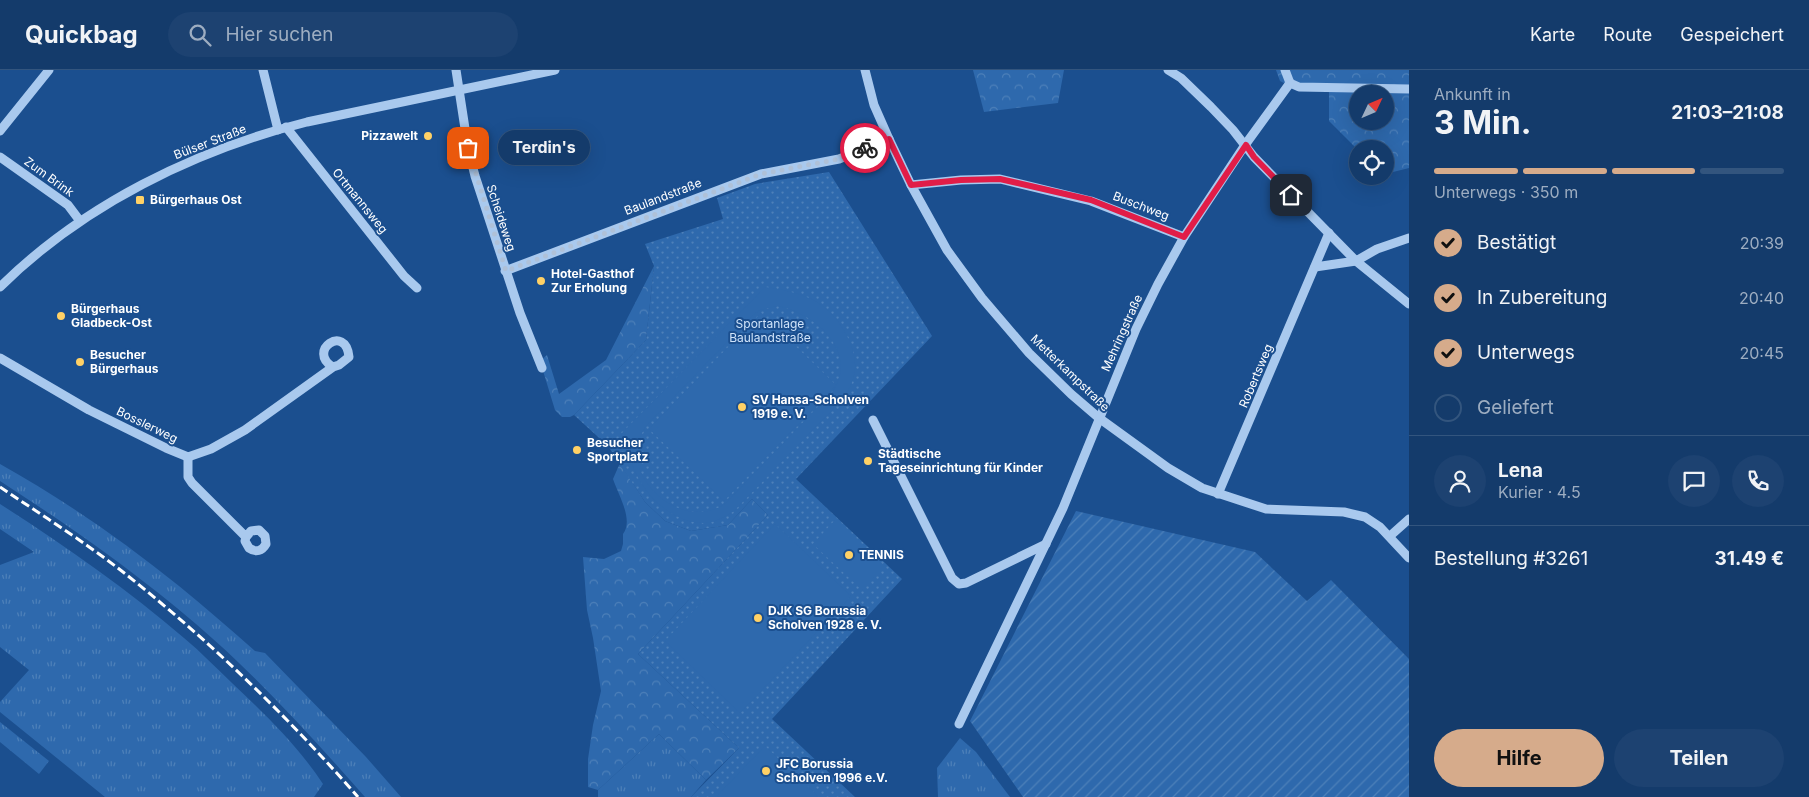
<!DOCTYPE html>
<html lang="de">
<head>
<meta charset="utf-8">
<style>
	:root { --surface:#143b6b; --page:#1d4271; --text:#f1f3f6; --muted:#9dadc1; --line:#33557e; --accent:#d6ab8b }
	body { margin:0; font-family:Inter,sans-serif; background:var(--page); color:var(--text); height:100vh; display:flex; flex-direction:column; font-size:19px; white-space:nowrap }
	* { box-sizing:border-box; margin:0 }
	p { font-size:16px; color:var(--muted) }
	.icon { flex:none; width:28px; height:28px; fill:none; stroke:currentColor; stroke-width:2; stroke-linecap:round; stroke-linejoin:round }
	.map { position:relative; flex:1; overflow:hidden }
	.side { display:flex; flex-direction:column; background:var(--surface); width:400px }
	.side>* { flex:none }
	.needle { width:32px; rotate:46deg }
	.tools { position:absolute; left:1349px; top:15px; display:grid; gap:10px }
	.tools a { display:grid; place-items:center; width:45px; height:45px; border-radius:50%; background:var(--surface); box-shadow:0 5px 20px #0002,0 0 0 1px var(--line); font-size:25px }
	.pin { position:absolute; display:grid; place-items:center; width:42px; height:42px; color:#fff; margin:-21px; border-radius:10px; box-shadow:0 2px 8px #0006 }
	.courier { position:absolute; display:grid; place-items:center; width:50px; height:50px; margin:-25px; border:4px solid #e11d48; border-radius:50%; background:#fff; color:#222; box-shadow:0 1px 6px #0007 }
	.bubble { position:absolute; height:35px; border-radius:18px; background:var(--surface); box-shadow:0 5px 20px #0002,0 0 0 1px var(--line); font-size:16px; font-weight:700; line-height:35px; text-align:center }
	.overview em { font-style:normal; font-weight:700 }
	.overview div { display:flex; flex-direction:column-reverse }
	.overview { display:flex; align-items:center; justify-content:space-between; height:85px; padding:0 25px }
	h1 { font-size:32px; font-weight:700; line-height:38px }
	.bar { display:grid; grid-template-columns:repeat(4,1fr); gap:8px 5px; align-content:center; height:60px; padding:0 25px }
	.bar i { height:6px; border-radius:4px; background:var(--line) }
	.bar .on { background:var(--accent) }
	.bar p { grid-column:span 4 }
	.line { display:flex; align-items:center; gap:12px; padding:0 25px; border-top:1px solid var(--line) }
	.line div { flex:1 }
	.round { display:grid; place-items:center; flex:none; width:52px; height:52px; border-radius:26px; background:var(--page) }
	ol { padding:0 25px; list-style:none }
	li { display:flex; align-items:center; gap:15px; height:55px }
	li p { margin-inline-start:auto }
	li .icon { padding:5px; border-radius:50%; background:var(--accent); color:#111; stroke-width:4 }
	li:last-child { color:var(--muted) }
	li i { width:28px; height:28px; border:2px solid var(--line); border-radius:50% }
	.button { display:flex; gap:10px; margin-top:auto; padding:10px 25px }
	.button a { flex:1; height:58px; border-radius:30px; background:var(--accent); color:#111; font-size:20px; font-weight:700; line-height:58px; text-align:center }
	.button a+a { background:var(--page); color:var(--text) }
	header { display:flex; align-items:center; gap:30px; box-sizing:border-box; height:70px; padding:0 25px; background:var(--surface); border-bottom:1px solid var(--line) }
	header strong { font-size:24px }
	nav { display:flex; gap:28px; margin-inline-start:auto; font-size:18px }
	.search { width:350px; height:45px; background:var(--page); display:flex; align-items:center; gap:12px; box-sizing:border-box; padding:0 18px; border-radius:28px; color:var(--muted); font-size:19px }
	main { display:flex; flex:1; min-height:0 }
	.map>svg:first-child { display:block }
</style>
</head>
<body>
<header>
<strong>Quickbag</strong>
<div class="search"><svg class="icon" aria-label="search" viewBox="0 0 24 24"><circle cx="10" cy="10" r="6"/><path d="M15 15l6 6"/></svg>Hier suchen</div>
<nav><a>Karte</a><a>Route</a><a>Gespeichert</a></nav>
</header>
<main>
<div class="map">
<svg width="1409" height="727" viewBox="0 0 1409 727">
	<defs>
		<pattern id="grass-tufts" width="24" height="20" patternUnits="userSpaceOnUse" patternTransform="scale(1.25)"><rect width="24" height="20" fill="#2e69ad"/><path d="M3 7l-1-3M5 7V3M7 7l1-3M15 17l-1-3M17 17v-4M19 17l1-3" fill="none" stroke="#4d80b9"/></pattern>
		<pattern id="forest-crowns" width="20" height="18" patternUnits="userSpaceOnUse" patternTransform="scale(1.25)"><rect width="20" height="18" fill="#2e69ad"/><path d="M2 6a3 3 0 1 1 6 0M12 15a3 3 0 1 1 6 0" fill="none" stroke="#4d80b9"/></pattern>
		<pattern id="park-dots" width="8" height="8" patternUnits="userSpaceOnUse" patternTransform="scale(1.25)"><rect width="8" height="8" fill="#2e69ad"/><path d="M2 2h.1M6 6h.1" fill="none" stroke="#4d80b9" stroke-width="1.8" stroke-linecap="round"/></pattern>
		<pattern id="garden-furrows" width="10" height="10" patternUnits="userSpaceOnUse" patternTransform="scale(1.25)"><rect width="10" height="10" fill="#2e69ad"/><path d="M-1 1l2-2M0 10L10 0M9 11l2-2" fill="none" stroke="#4d80b9"/></pattern>
	</defs>
	<rect width="100%" height="100%" fill="#1b4f8f"/>
	<!-- grass -->
	<g fill="url(#grass-tufts)">
		<path d="M0,394C63,429 123,471 179,516C205,537 230,559 255,581L265,583L366,687L401,727H365C312,667 257,606 196,554C134,501 68,455 0,411Z"/>
		<path d="M0,434C64,475 127,519 184,568C201,582 216,598 232,613C265,644 298,676 323,714L314,727H105L0,642V632L29,600L0,577V495L34,482L0,459Z"/>
		<polygon points="0,652 49,691 39,704 0,672"/>
		<polygon points="659,664 706,710 691,727 598,727 598,720"/>
		<polygon points="960,668 976,682 1010,727 938,727 937,698"/>
	</g>
	<!-- forest -->
	<g fill="url(#forest-crowns)" fill-rule="evenodd">
		<polygon points="973,0 1064,0 1058,33 984,42"/>
		<path d="M1276,0H1409V98L1385,104V79H1357L1329,51V20L1299,21L1280,11ZM1358,24H1385V51H1358Z"/>
		<polygon points="654,196 646,270 574,345 570,347 562,347 555,340 540,291 547,285 559,324 606,290"/>
		<path d="M620,393L645,432L665,451L691,461L728,455L752,429L768,445L638,584L739,678L706,710L659,664L598,720L588,717V689L593,655L601,621L593,568L587,540L583,487L604,489L621,481L623,474V464C634,450 618,424 613,409Z"/>
	</g>
	<!-- park -->
	<polygon fill="url(#park-dots)" points="829,102 932,266 796,409 902,509 772,649 855,727 691,727 739,678 638,584 768,445 752,429 728,455 691,461 665,451 645,432 608,376 574,345 646,270 654,196 645,174 723,149 717,128 755,114"/>
	<!-- garden -->
	<polygon fill="url(#garden-furrows)" points="1076,441 1255,482 1307,531 1331,510 1409,589 1409,727 1023,727 970,651"/>
	<!-- pitch -->
	<g fill="#2e69ad" fill-rule="evenodd">
		<path d="M765,217C780,219 795,222 809,228C836,239 863,280 853,309C850,319 844,327 837,335L734,441C726,446 716,452 706,453C681,454 654,435 642,414C632,398 627,381 621,364ZM778,236C815,243 859,282 833,321L726,433C692,458 643,427 637,389C635,377 640,366 646,356L753,245L760,240Z"/>
		<polygon points="761,243 836,315 724,431 649,359"/>
		<polygon points="835,450 884,496 862,520 813,474"/>
		<polygon points="775,454 851,526 740,643 665,571"/>
		<polygon points="765,676 819,727 716,727"/>
	</g>
	<g fill="none" stroke-linecap="round" stroke-linejoin="round">
		<!-- minor -->
		<g stroke="#a9c9ee" stroke-width="9">
			<polyline points="263,0 278,60"/>
			<polyline points="456,0 468,78 475,106 520,243 542,298"/>
			<polyline points="865,0 874,35 889,69 911,115 947,180 982,228 1029,283 1071,324 1099,348 1168,398 1202,418 1266,439 1344,442 1365,447 1380,457 1409,488"/>
			<polyline points="1168,0 1181,8 1211,37 1233,60 1254,87 1356,191 1409,234"/>
			<polyline points="1285,0 1290,13"/>
			<polyline points="1290,13 1299,17 1409,19"/>
			<polyline points="286,57 404,206 417,218"/>
			<polyline points="0,61 49,0"/>
			<polyline points="0,87 68,135 80,151"/>
			<polyline points="911,115 961,110 1000,109 1091,131 1184,167"/>
			<polyline points="1315,197 1356,191 1377,179 1409,168"/>
			<polyline points="505,201 761,104 839,89 889,69"/>
			<path d="M0,217C83,135 195,80 307,52L555,0"/>
			<path d="M0,288L89,340L166,378L188,387L211,379L245,360L333,297L339,295L349,287C346,253 306,281 333,297"/>
			<polyline points="873,350 952,508 959,514 966,513 1046,474"/>
			<path d="M188,387V407L192,413L246,467L245,471L249,478C256,483 262,481 266,474L265,466L259,460L251,461L246,467"/>
			<polyline points="1218,424 1329,163"/>
			<polyline points="1390,466 1409,449"/>
			<polyline points="959,654 1063,438 1136,259 1158,214 1184,167 1245,75 1290,13"/>
		</g>
		<!-- rail -->
		<path stroke="#fff" stroke-width="3" stroke-dasharray="9 4" stroke-linecap="butt" d="M0,417C43,446 88,474 128,506C212,573 288,647 358,727"/>
	</g>
	<g fill="none" stroke-linecap="round" stroke-linejoin="round">
		<!-- done -->
		<polyline stroke="#afc1d8" stroke-width="5" stroke-dasharray="0 9" points="468,78 506,201 761,104 839,89 865,78"/>
		<!-- route -->
		<polyline stroke="#e11d48" stroke-width="6" points="865,78 889,69 911,115 961,110 1000,109 1091,130 1184,167 1246,75 1254,87 1291,125"/>
	</g>
	<!-- markers -->
	<g fill="#ffd166" stroke="#1b4f8f" stroke-width="2">
		<circle cx="428" cy="66" r="5"/>
		<rect x="135" y="125" width="10" height="10" rx="2.5"/>
		<circle cx="541" cy="211" r="5"/>
		<circle cx="61" cy="246" r="5"/>
		<circle cx="80" cy="292" r="5"/>
		<circle cx="742" cy="337" r="5"/>
		<circle cx="577" cy="380" r="5"/>
		<circle cx="868" cy="391" r="5"/>
		<circle cx="849" cy="485" r="5"/>
		<circle cx="758" cy="548" r="5"/>
		<circle cx="766" cy="701" r="5"/>
	</g>
	<g text-anchor="middle" stroke-width="4" stroke-linejoin="round" paint-order="stroke">
		<!-- poi labels -->
		<g font-size="12" font-weight="bold" fill="#fff" stroke="#1b4f8f" text-anchor="start">
			<text x="418" y="70" text-anchor="end">Pizzawelt</text>
			<text x="150" y="134">Bürgerhaus Ost</text>
			<text x="551" y="208">Hotel-Gasthof<tspan x="551" dy="14">Zur Erholung</tspan></text>
			<text x="71" y="243">Bürgerhaus<tspan x="71" dy="14">Gladbeck-Ost</tspan></text>
			<text x="90" y="289">Besucher<tspan x="90" dy="14">Bürgerhaus</tspan></text>
			<text x="752" y="334">SV Hansa-Scholven<tspan x="752" dy="14">1919 e. V.</tspan></text>
			<text x="587" y="377">Besucher<tspan x="587" dy="14">Sportplatz</tspan></text>
			<text x="878" y="388">Städtische<tspan x="878" dy="14">Tageseinrichtung für Kinder</tspan></text>
			<text x="859" y="489">TENNIS</text>
			<text x="768" y="545">DJK SG Borussia<tspan x="768" dy="14">Scholven 1928 e. V.</tspan></text>
			<text x="776" y="698">JFC Borussia<tspan x="776" dy="14">Scholven 1996 e.V.</tspan></text>
		</g>
		<!-- street labels -->
		<g font-size="12" fill="#fff" stroke="#1b4f8f">
			<text transform="translate(210 72) rotate(-21)" y="4">Bülser Straße</text>
			<text transform="translate(49 107) rotate(36)" y="4">Zum Brink</text>
			<text transform="translate(663 127) rotate(-21)" y="4">Baulandstraße</text>
			<text transform="translate(360 131) rotate(51)" y="4">Ortmannsweg</text>
			<text transform="translate(1141 136) rotate(21)" y="4">Buschweg</text>
			<text transform="translate(501 148) rotate(72)" y="4">Scheideweg</text>
			<text transform="translate(1122 263) rotate(-66)" y="4">Mehringstraße</text>
			<text transform="translate(1070 303) rotate(44)" y="4">Metterkampstraße</text>
			<text transform="translate(1256 306) rotate(-67)" y="4">Robertsweg</text>
			<text transform="translate(147 355) rotate(26)" y="4">Bosslerweg</text>
		</g>
		<!-- park labels -->
		<g font-size="12" fill="#cfe3fa" stroke="#1b4f8f">
			<text x="770" y="258">Sportanlage<tspan x="770" dy="14">Baulandstraße</tspan></text>
		</g>
	</g>
</svg>
<div class="tools">
<a><svg class="needle" viewBox="-14 -14 28 28"><path d="M0-13l5 13h-10z" fill="#e53935"/><path d="M0 13l5-13h-10z" fill="#9dadc1"/></svg></a>
<a><svg class="icon" aria-label="locate" viewBox="0 0 24 24"><circle cx="12" cy="12" r="6"/><path d="M12 2v4M12 18v4M2 12h4M18 12h4"/></svg></a>
</div>
<div class="pin" style="left:468px;top:78px;background:#ea580c"><svg class="icon" aria-label="bag" viewBox="0 0 24 24"><path d="M5 8h14l-1 12H6zM9 8a3 3 0 0 1 6 0"/></svg></div>
<div class="pin" style="left:1291px;top:125px;background:#1f2937"><svg class="icon" aria-label="home" viewBox="0 0 24 24"><path d="M3 11l9-7 9 7M6 9v11h12V9"/></svg></div>
<div class="courier" style="left:865px;top:78px"><svg class="icon" aria-label="bike" viewBox="0 0 24 24"><circle cx="6" cy="16" r="4"/><circle cx="18" cy="16" r="4"/><path d="M6 16l4-8h5l3 8M10 8l3 8H6M13 5h3"/></svg></div>
<div class="bubble" style="left:498px;top:60px;width:92px">Terdin's</div>
</div>
<section class="side">
<div class="overview"><div><h1>3 Min.</h1><p>Ankunft in</p></div><em>21:03–21:08</em></div>
<div class="bar"><i class="on"></i><i class="on"></i><i class="on"></i><i></i><p>Unterwegs · 350 m</p></div>
<ol>
<li><svg class="icon" aria-label="check" viewBox="0 0 24 24"><path d="M5 12l5 5 9-10"/></svg>Bestätigt<p>20:39</p></li>
<li><svg class="icon" aria-label="check" viewBox="0 0 24 24"><path d="M5 12l5 5 9-10"/></svg>In Zubereitung<p>20:40</p></li>
<li><svg class="icon" aria-label="check" viewBox="0 0 24 24"><path d="M5 12l5 5 9-10"/></svg>Unterwegs<p>20:45</p></li>
<li><i></i>Geliefert</li>
</ol>
<div class="line" style="height:90px"><a class="round"><svg class="icon" aria-label="person" viewBox="0 0 24 24"><circle cx="12" cy="8" r="4"/><path d="M4 21q1-7 8-7t8 7"/></svg></a><div><b>Lena</b><p>Kurier · 4.5</p></div><a class="round"><svg class="icon" aria-label="chat" viewBox="0 0 24 24"><path d="M4 5h16v11H9l-5 4z"/></svg></a><a class="round"><svg class="icon" aria-label="phone" viewBox="0 0 24 24"><path d="M5 4h4l2 5-3 2q2 4 5 5l2-3 5 2v4C11 20 4 13 5 4z"/></svg></a></div>
<div class="line" style="height:65px"><div>Bestellung #3261</div><b>31.49 €</b></div>
<div class="button"><a>Hilfe</a><a>Teilen</a></div>
</section>
</main>
</body>
</html>
